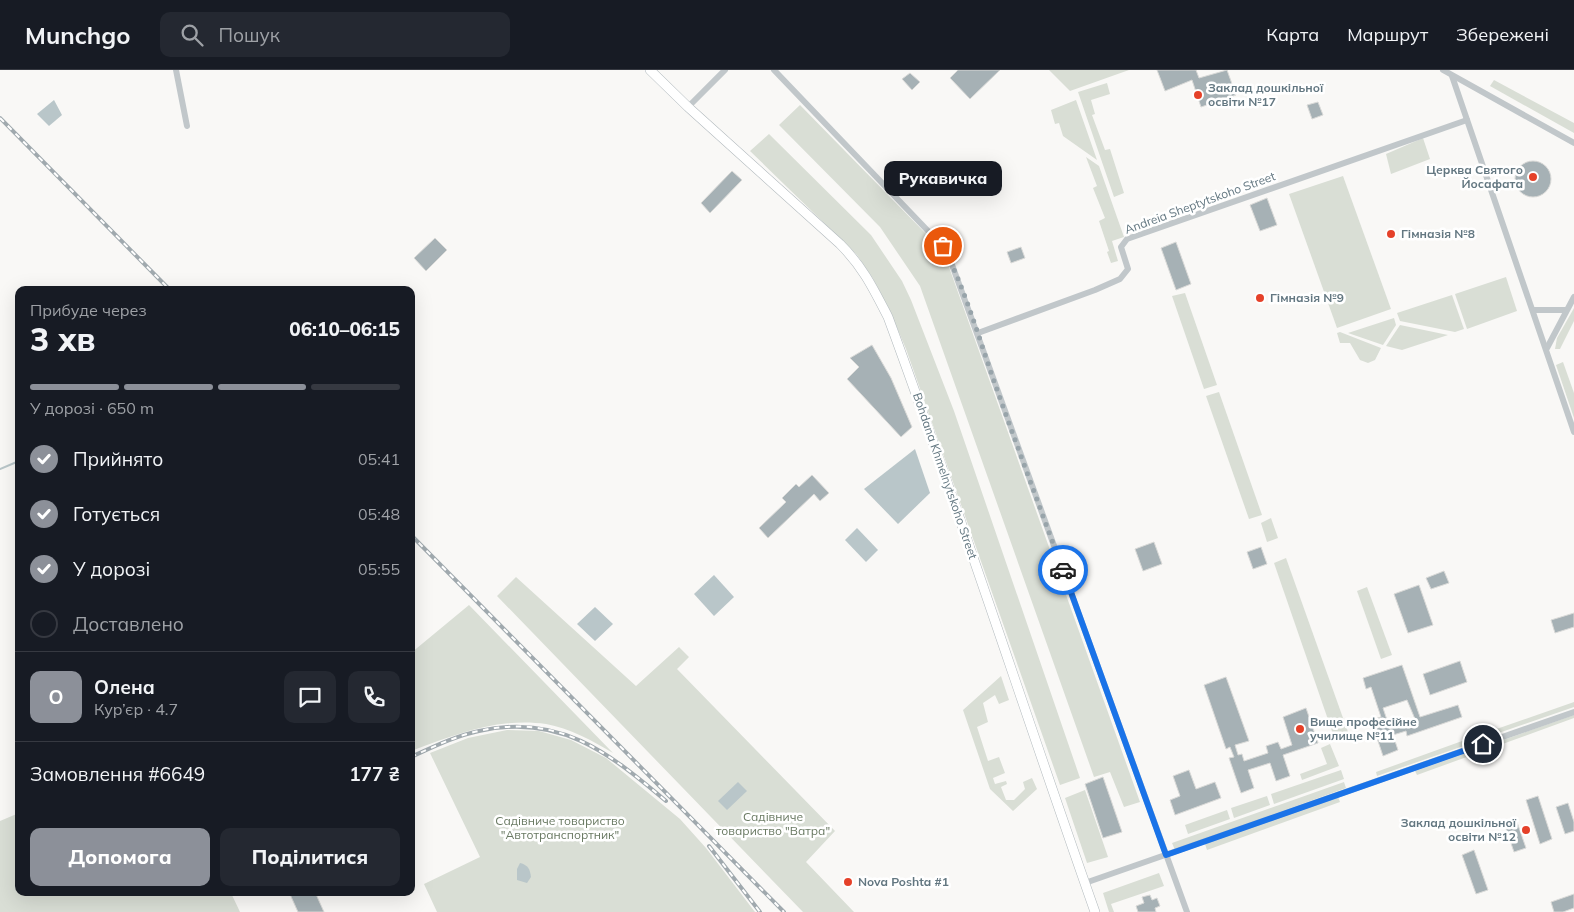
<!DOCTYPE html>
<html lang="uk">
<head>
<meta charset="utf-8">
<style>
	:root { --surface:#171b24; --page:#242831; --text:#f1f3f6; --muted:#9ea1a6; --line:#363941; --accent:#8c9099 }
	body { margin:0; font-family:Mulish,sans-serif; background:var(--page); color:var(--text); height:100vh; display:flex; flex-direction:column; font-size:19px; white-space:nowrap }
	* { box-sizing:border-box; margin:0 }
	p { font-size:16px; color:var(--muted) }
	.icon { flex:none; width:28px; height:28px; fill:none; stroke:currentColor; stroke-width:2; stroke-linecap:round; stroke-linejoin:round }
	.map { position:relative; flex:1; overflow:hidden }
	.side { position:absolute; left:15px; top:216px; width:400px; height:610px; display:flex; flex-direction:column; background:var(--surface); border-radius:10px; box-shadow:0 5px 20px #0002 }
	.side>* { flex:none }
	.pin { position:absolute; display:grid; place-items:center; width:42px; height:42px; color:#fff; margin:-21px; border:2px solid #fff; border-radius:50%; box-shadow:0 1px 5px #0007 }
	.courier { position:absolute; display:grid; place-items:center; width:50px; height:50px; margin:-25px; border:4px solid #1a73e8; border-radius:50%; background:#fff; color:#222; box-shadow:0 1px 6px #0007 }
	.bubble { position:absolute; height:35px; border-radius:10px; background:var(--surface); box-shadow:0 5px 20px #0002; font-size:16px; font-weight:800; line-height:35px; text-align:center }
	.headline em { font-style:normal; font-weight:800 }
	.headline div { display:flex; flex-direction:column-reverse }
	.headline { display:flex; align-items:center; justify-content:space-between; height:85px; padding:0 15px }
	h1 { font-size:32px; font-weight:800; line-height:38px }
	.bar { display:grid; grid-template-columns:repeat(4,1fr); gap:8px 5px; align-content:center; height:60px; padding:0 15px }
	.bar i { height:6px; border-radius:4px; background:var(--line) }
	.bar .selected { background:var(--accent) }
	.bar p { grid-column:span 4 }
	.line { display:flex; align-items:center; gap:12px; padding:0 15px; border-top:1px solid var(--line) }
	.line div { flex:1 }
	.round { display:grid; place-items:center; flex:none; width:52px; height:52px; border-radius:10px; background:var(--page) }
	ol { padding:0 15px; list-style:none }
	li { display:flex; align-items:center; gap:15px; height:55px }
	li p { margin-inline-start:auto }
	li .icon { padding:5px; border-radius:50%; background:var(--accent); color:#fff; stroke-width:4 }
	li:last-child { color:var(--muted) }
	li i { width:28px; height:28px; border:2px solid var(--line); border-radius:50% }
	.action { display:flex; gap:10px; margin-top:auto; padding:10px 15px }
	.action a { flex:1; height:58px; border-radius:10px; background:var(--accent); color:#fff; font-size:20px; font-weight:800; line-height:58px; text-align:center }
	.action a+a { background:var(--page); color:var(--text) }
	header { display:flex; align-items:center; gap:30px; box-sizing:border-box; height:70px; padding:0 25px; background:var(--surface); border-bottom:1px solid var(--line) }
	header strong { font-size:24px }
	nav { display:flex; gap:28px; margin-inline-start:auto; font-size:18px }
	.search { width:350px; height:45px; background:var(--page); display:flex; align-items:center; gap:12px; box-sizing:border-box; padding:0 18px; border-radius:10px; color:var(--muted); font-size:19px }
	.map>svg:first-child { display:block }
</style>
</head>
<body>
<header>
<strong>Munchgo</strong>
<div class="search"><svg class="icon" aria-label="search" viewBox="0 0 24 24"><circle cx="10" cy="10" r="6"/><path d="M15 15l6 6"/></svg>Пошук</div>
<nav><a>Карта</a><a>Маршрут</a><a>Збережені</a></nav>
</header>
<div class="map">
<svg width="1574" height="842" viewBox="0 0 1574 842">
	<rect width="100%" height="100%" fill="#f9f8f6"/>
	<!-- green -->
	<g fill="#d9ded5">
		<polygon points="1049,0 1129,0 1070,21"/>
		<polygon points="1494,10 1574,53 1574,63 1490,16"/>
		<polygon points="1107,13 1110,24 1091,30 1095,44 1092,45 1105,80 1110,79 1124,123 1114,127 1078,22"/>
		<polygon points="1076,30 1097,90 1063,66 1059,53 1055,54 1051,40"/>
		<polygon points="800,35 936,174 949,197 1140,732 1124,737 1110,702 1094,707 920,216 880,157 779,55"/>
		<polygon points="769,64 871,165 902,211 911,230 954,341 1080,708 1060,715 906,279 889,239 872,207 857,185 750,81"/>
		<polygon points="1423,68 1430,89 1391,104 1386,84"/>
		<polygon points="1086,87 1099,96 1124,167 1112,171 1118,191 1111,193 1107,182 1109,181 1099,151 1105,148 1093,118 1097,116"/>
		<polygon points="1343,106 1391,239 1337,258 1289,124"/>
		<polygon points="1506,207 1517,241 1467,259 1455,224"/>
		<polygon points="1185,223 1217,315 1204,319 1172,226"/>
		<polygon points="1452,225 1464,259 1455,262 1400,251 1397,243"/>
		<polygon points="1574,238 1574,251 1560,279 1555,279 1557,268"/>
		<polygon points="1394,248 1396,255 1383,275 1348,263"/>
		<polygon points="1400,255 1448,265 1402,280 1386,276"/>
		<polygon points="1340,262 1381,278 1375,290 1368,293 1360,290 1350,273 1340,273 1337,263"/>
		<polygon points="1563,292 1574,323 1574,348 1556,295"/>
		<polygon points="1219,322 1262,445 1249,449 1206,326"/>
		<polygon points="1271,448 1278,468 1267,472 1261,453"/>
		<polygon points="1286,488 1348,662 1334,667 1274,493"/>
		<polygon points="516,507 636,616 679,577 689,587 677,599 835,761 806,792 854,842 803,842 497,526"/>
		<polygon points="1367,517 1392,585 1381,589 1357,521"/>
		<path d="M469,535L613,683C593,671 569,658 546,654C499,647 454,665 411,681V583Z"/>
		<polygon points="1001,606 1009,630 999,634 995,625 983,633 988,652 977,657 988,691 999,687 1005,703 993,708 995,714 1006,711 1007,714 1001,717 1006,730 1014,730 1025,719 1023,712 1032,708 1037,719 1013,741 990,719 963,640"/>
		<polygon points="1574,632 1574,637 1487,667 1485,663"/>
		<polygon points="1574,645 1574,648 1417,705 1415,701"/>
		<polygon points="507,660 539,661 571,670 606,688 680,749 706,778 755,842 437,842 424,814 480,787 430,683 468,668"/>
		<polygon points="1476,666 1478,671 1377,706 1376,702"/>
		<polygon points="1330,674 1339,696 1302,710 1300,704 1327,694 1321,678"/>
		<polygon points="1341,700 1344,709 1274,734 1271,724"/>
		<polygon points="1344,712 1346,718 1175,780 1172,773"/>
		<polygon points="1085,720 1108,787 1087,793 1065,728"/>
		<polygon points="1267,726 1270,735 1234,748 1231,738"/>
		<polygon points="1338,727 1340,732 1207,780 1205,774"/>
		<polygon points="1227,740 1230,749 1188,764 1185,755"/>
		<polygon points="19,743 19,822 231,823 240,842 0,842 0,751"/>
		<polygon points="1159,803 1164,816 1111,834 1114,842 1109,842 1103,823"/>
	</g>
	<!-- water -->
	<g fill="#b9c6c9">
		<polygon points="54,30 62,45 49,56 37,44"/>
		<polygon points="915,379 930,423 898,454 864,419"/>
		<polygon points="857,458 878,480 866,492 845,470"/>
		<polygon points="714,505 734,527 714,546 694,524"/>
		<polygon points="595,537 613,554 595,571 577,554"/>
		<polygon points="738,712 747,721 727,740 718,731"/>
		<path d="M520,793C528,795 530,799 531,807L527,813L517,810V799Z"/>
	</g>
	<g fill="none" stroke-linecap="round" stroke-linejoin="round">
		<!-- stream -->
		<polyline stroke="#b9c6c9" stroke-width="2" points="0,399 19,391"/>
	</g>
	<!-- building -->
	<g fill="#a6b1b5" stroke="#dadad8" fill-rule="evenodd">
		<polygon points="958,0 1000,0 970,29 950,8"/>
		<polygon points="1157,0 1196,0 1199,8 1227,0 1236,25 1201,37 1192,10 1165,21"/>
		<polygon points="910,3 920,12 912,20 902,9"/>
		<polygon points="1318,32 1323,45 1312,49 1307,35"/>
		<circle cx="1533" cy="109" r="18"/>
		<polygon points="732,101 742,110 710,143 701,133"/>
		<polygon points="1267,128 1277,155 1260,161 1250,135"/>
		<polygon points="435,168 447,180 426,201 414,188"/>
		<polygon points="1176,172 1191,214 1176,220 1161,178"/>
		<polygon points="1021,177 1025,188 1011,193 1007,182"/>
		<polygon points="872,275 891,308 912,357 901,367 847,309 859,297 850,288"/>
		<polygon points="812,405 829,423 820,431 814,424 768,468 759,458 786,432 782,428 796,414 799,417"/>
		<polygon points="1154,472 1162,494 1143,501 1135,479"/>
		<polygon points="1261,477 1267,494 1253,499 1247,482"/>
		<polygon points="1444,501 1449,513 1431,519 1426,508"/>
		<polygon points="1419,515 1433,555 1408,563 1394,524"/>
		<polygon points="1574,543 1574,557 1555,563 1551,550"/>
		<polygon points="1460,591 1467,612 1430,625 1423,604"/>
		<path d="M1402,595L1420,647L1458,635L1462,647L1407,666L1406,661L1393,665L1398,680L1383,686L1371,650L1381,647L1371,617L1366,619L1363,608ZM1407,630L1415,649L1390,659L1383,638Z"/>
		<polygon points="1226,607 1249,671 1235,675 1238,685 1242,684 1244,691 1268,683 1266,676 1278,672 1281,679 1292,675 1283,647 1306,638 1318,673 1283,685 1290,706 1276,711 1270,693 1248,700 1254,718 1241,723 1229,688 1234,687 1230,677 1226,679 1204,615"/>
		<polygon points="1189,700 1196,719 1215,712 1221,728 1175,745 1170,730 1180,726 1173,706"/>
		<polygon points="1103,707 1122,762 1103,768 1085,714"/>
		<polygon points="1538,726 1552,769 1540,774 1526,730"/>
		<polygon points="1568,733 1574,752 1574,761 1565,764 1556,737"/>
		<polygon points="1517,752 1526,778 1514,782 1505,756"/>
		<polygon points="1474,780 1488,820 1476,824 1462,785"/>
		<polygon points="289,822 315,822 324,842 298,842"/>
		<polygon points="1574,824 1574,838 1563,842 1554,842 1551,832"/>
		<polygon points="1150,825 1152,830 1157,828 1160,836 1155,838 1156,842 1138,842 1136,836 1144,833 1142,827"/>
	</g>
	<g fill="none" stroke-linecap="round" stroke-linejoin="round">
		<defs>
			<path id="secondary" d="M650,0L688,37L840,174C863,197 873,218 888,247C961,444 1025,644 1095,842"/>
		</defs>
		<!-- secondary casing -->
		<use href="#secondary" stroke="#b1b9bd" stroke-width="10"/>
		<!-- street -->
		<g stroke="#c1c7ca" stroke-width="6">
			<polyline points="176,0 187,56"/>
			<polyline points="774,0 929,162 943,176 951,192 1187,842"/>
			<polyline points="1443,0 1574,73"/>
			<polyline points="1452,6 1574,362"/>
			<polyline points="688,37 725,0"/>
			<polyline points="1533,240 1566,240"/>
			<polyline points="978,263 1095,220 1120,209 1128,199 1121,177 1127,169 1467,50"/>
			<polyline points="1547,278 1574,227"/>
			<polyline points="1085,813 1574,642"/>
		</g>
		<!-- secondary -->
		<use href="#secondary" stroke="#fff" stroke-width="9"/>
		<defs>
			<g id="rail">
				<polyline points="0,48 170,220"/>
				<polyline points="411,465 784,842"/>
				<path d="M411,687C433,677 455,666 479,661C559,643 608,682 666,731"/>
				<polyline points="709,776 760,842"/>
			</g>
		</defs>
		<!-- rail casing -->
		<use href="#rail" stroke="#a0a9ae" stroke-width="4"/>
		<!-- rail -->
		<use href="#rail" stroke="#fff" stroke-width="2" stroke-dasharray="5.5" stroke-linecap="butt"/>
	</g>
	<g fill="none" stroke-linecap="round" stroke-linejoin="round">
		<!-- done -->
		<path stroke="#98a4aa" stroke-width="5" stroke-dasharray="0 9" d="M943,176C965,219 979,268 995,314C1017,376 1040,438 1063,500"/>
		<!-- route -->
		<polyline stroke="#1a73e8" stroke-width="6" points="1063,500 1166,785 1483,674"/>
	</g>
	<!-- markers -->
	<g fill="#e54129" stroke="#fff" stroke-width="2">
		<circle cx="1198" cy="25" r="5"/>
		<circle cx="1533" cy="107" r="5"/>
		<circle cx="1391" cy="164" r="5"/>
		<circle cx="1260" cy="228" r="5"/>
		<circle cx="1300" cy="659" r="5"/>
		<circle cx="1526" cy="760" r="5"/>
		<circle cx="848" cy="812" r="5"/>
	</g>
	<g text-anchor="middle" stroke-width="5" stroke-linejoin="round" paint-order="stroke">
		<!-- poi labels -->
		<g font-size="12" font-weight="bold" fill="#637781" stroke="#fff" text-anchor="start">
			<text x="1208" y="22">Заклад дошкільної<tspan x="1208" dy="14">освіти №17</tspan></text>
			<text x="1523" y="104" text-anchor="end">Церква Святого<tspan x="1523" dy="14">Йосафата</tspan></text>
			<text x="1401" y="168">Гімназія №8</text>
			<text x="1270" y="232">Гімназія №9</text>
			<text x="1310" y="656">Вище професійне<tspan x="1310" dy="14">училище №11</tspan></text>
			<text x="1516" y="757" text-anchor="end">Заклад дошкільної<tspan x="1516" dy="14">освіти №12</tspan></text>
			<text x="858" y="816">Nova Poshta #1</text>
		</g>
		<!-- street labels -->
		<g font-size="12" fill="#637781" stroke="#fff">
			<text transform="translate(1200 133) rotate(-20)" y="4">Andreia Sheptytskoho Street</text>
			<text transform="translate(945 406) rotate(71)" y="4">Bohdana Khmelnytskoho Street</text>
		</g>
		<!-- park labels -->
		<g font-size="12" fill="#697962" stroke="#fff">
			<text x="773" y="751">Садівниче<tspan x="773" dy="14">товариство "Ватра"</tspan></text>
			<text x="560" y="755">Садівниче товариство<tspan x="560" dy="14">"Автотранспортник"</tspan></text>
		</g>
	</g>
</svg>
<div class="pin" style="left:943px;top:176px;background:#ea580c"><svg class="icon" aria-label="bag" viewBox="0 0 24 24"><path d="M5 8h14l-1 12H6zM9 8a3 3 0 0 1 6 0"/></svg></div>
<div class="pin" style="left:1483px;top:674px;background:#1f2937"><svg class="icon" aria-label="home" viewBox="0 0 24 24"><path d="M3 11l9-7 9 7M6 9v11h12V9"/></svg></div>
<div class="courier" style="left:1063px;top:500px"><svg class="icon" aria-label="car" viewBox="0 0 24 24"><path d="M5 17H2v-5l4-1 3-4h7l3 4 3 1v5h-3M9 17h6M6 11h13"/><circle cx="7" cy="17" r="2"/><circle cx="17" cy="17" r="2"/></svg></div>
<div class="bubble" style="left:884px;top:91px;width:118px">Рукавичка</div>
<section class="side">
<div class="headline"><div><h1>3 хв</h1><p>Прибуде через</p></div><em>06:10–06:15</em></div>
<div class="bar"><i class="selected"></i><i class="selected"></i><i class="selected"></i><i></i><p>У дорозі · 650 m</p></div>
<ol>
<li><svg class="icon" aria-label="check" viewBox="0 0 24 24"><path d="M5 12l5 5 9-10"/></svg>Прийнято<p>05:41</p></li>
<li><svg class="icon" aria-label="check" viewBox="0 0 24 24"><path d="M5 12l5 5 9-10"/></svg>Готується<p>05:48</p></li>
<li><svg class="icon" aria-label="check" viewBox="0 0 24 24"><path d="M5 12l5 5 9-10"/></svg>У дорозі<p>05:55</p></li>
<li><i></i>Доставлено</li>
</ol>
<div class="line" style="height:90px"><b class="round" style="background:var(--accent);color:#fff">О</b><div><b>Олена</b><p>Кур’єр · 4.7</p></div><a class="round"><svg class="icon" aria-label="chat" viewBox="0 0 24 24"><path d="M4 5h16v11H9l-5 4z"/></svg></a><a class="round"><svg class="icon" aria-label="phone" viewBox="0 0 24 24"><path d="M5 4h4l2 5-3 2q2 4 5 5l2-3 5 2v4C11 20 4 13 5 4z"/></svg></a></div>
<div class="line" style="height:65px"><div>Замовлення #6649</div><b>177 ₴</b></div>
<div class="action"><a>Допомога</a><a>Поділитися</a></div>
</section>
</div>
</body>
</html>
